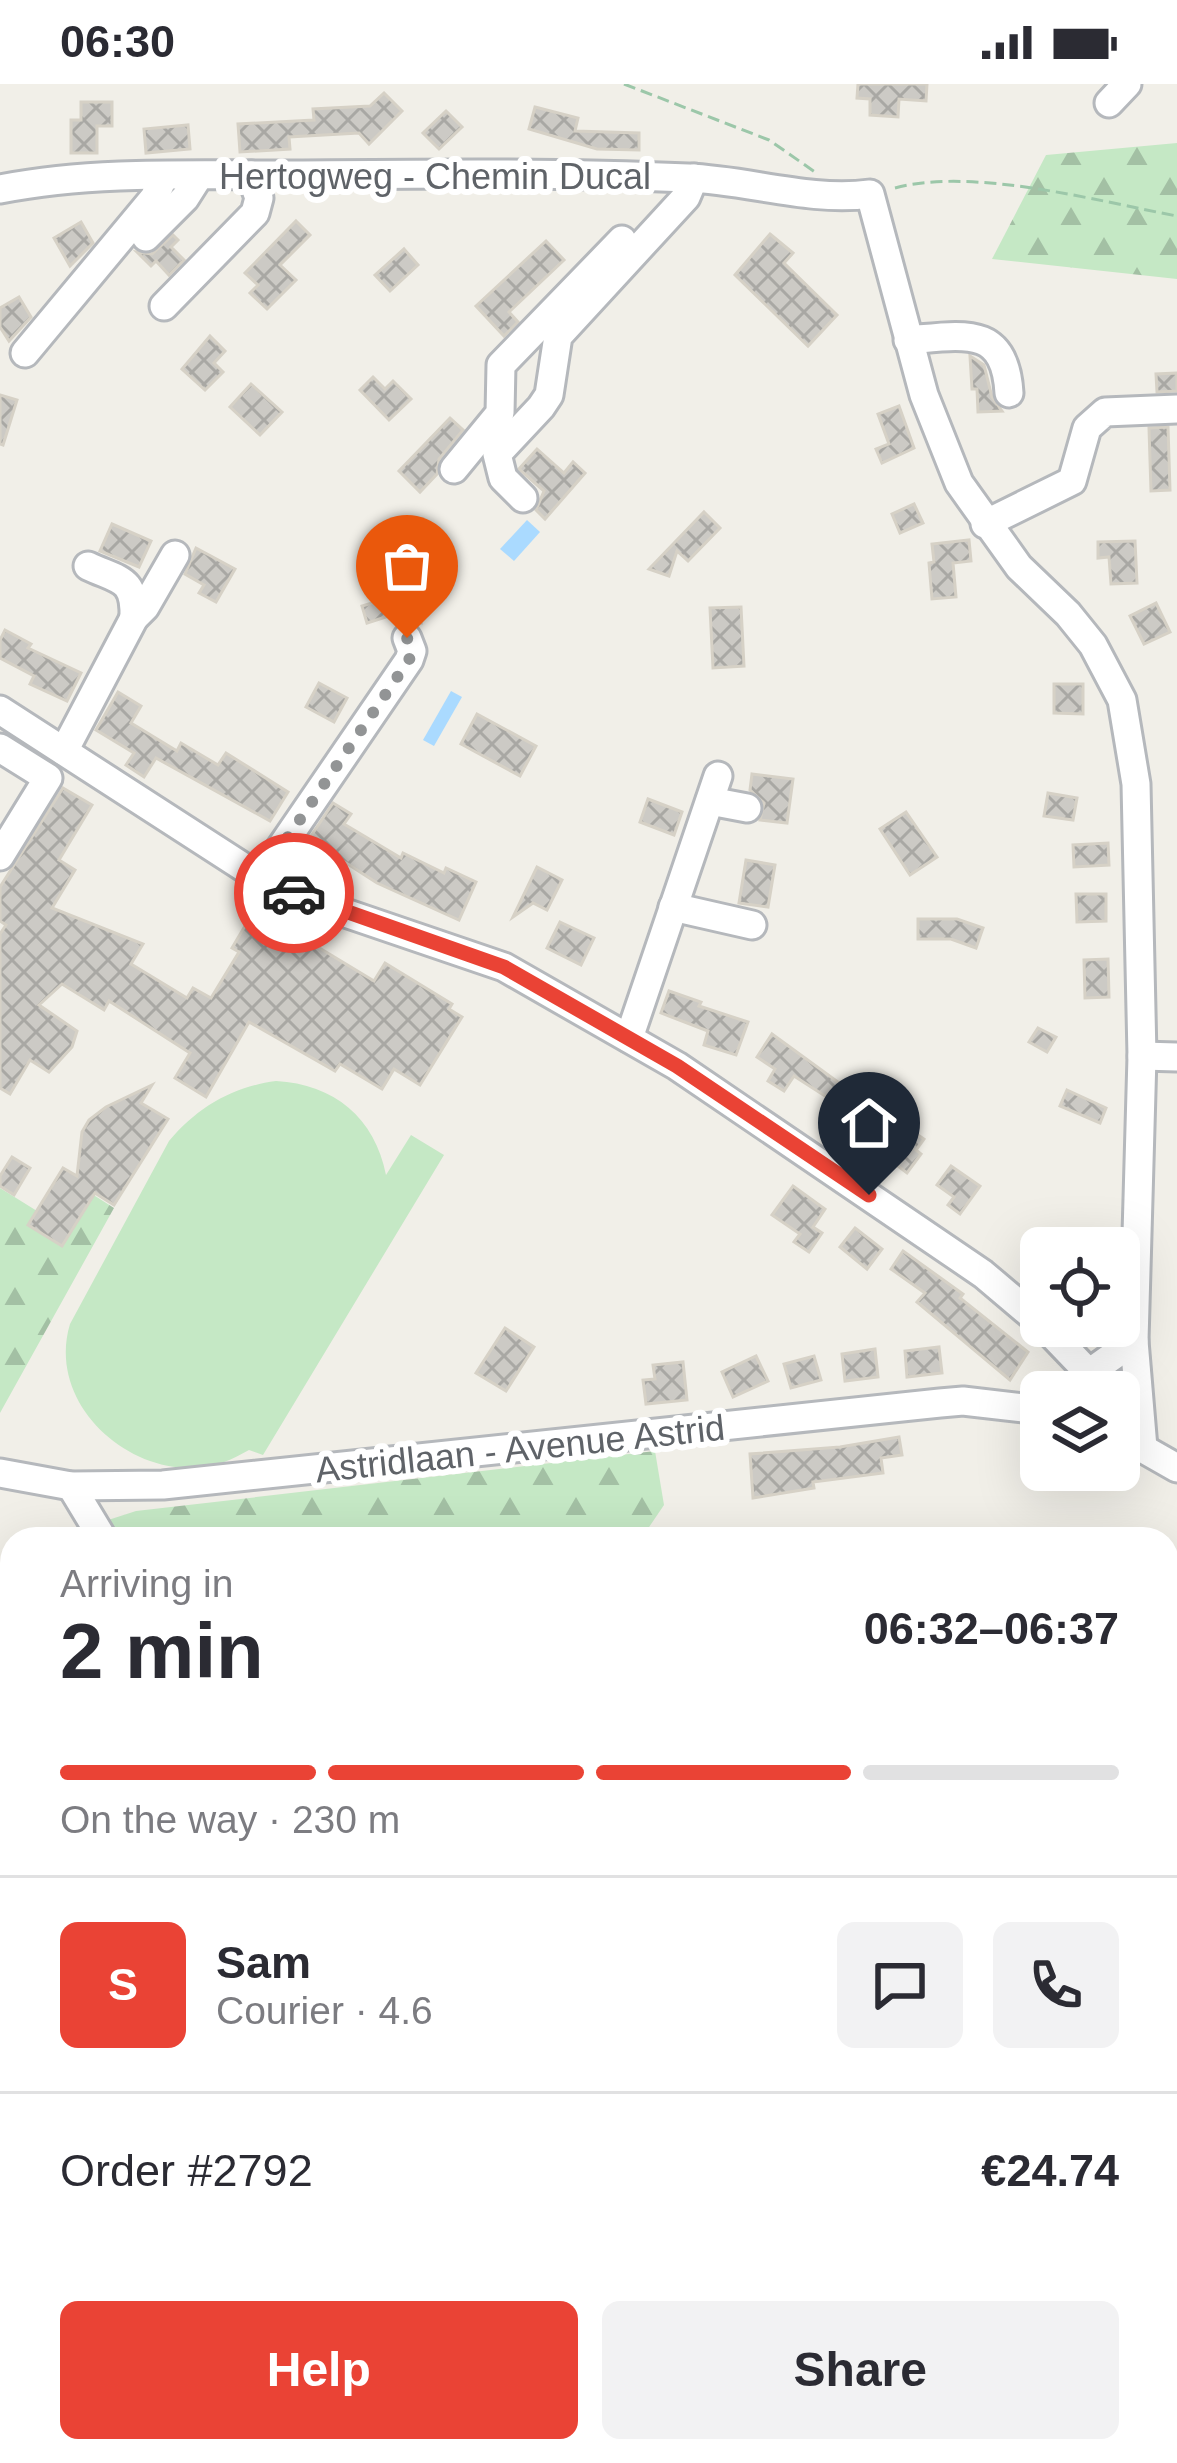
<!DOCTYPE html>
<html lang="en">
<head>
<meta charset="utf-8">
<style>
	:root { --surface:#fff; --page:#f2f2f3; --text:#2b2b33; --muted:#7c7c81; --line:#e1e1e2; --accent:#ea4335 }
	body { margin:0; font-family:Helvetica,sans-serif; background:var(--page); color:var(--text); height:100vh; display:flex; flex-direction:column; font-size:45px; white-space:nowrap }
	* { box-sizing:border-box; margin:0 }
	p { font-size:39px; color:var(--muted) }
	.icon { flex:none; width:66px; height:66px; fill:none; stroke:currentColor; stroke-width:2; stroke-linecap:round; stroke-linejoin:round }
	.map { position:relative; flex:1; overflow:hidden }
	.side { position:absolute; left:0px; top:1443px; width:1179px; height:936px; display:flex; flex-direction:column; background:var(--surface); border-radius:36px 36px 0 0; box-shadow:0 12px 48px #0002 }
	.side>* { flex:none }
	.buttons { position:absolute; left:1020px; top:1143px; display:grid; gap:24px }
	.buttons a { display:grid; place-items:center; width:120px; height:120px; border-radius:18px; background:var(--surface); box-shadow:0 12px 48px #0002; font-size:60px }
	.pin { position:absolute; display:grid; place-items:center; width:102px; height:102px; color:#fff; margin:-123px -51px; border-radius:50% 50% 50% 0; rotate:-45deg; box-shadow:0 0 12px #0007 }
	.pin .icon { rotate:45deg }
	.courier { position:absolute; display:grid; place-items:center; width:120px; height:120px; margin:-60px; border:9px solid #ea4335; border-radius:50%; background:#fff; color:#222; box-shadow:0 3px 15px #0007 }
	.overview em { font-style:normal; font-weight:800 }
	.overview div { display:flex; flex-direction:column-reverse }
	.overview { display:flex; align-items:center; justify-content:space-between; height:204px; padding:0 60px }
	h1 { font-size:78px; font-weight:800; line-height:90px }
	.bar { display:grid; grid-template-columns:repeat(4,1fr); gap:18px 12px; align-content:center; height:144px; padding:0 60px }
	.bar i { height:15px; border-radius:9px; background:var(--line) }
	.bar .active { background:var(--accent) }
	.bar p { grid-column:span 4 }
	.line { display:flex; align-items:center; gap:30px; padding:0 60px; border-top:3px solid var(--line) }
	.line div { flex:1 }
	.round { display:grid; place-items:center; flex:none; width:126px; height:126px; border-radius:18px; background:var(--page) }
	.cta { display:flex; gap:24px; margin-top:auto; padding:24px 60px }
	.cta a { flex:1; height:138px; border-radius:18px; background:var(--accent); color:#fff; font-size:48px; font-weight:800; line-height:138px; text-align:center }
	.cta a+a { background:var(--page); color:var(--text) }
	.status { display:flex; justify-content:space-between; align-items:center; height:84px; padding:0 60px; background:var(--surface); direction:ltr }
	.status svg { height:33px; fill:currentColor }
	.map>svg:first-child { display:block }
</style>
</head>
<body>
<div class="status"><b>06:30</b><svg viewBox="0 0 49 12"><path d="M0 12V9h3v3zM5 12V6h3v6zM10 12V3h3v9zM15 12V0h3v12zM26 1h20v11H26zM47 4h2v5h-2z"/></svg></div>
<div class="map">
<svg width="1177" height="2379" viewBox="0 0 1177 2379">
	<defs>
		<pattern id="forest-firs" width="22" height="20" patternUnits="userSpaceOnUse" patternTransform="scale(3)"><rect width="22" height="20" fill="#c5e8c5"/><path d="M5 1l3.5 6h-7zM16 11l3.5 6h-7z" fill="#a3c0a4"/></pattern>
		<pattern id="building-cross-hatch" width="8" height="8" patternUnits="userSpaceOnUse" patternTransform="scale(3)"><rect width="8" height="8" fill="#cccac5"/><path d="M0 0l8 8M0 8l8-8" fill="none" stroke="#a9a8a4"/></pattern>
	</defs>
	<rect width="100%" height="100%" fill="#f1efe8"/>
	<!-- forest -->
	<g fill="url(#forest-firs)">
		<polygon points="1177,59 1177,195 992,175 1046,71"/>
		<polygon points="0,1104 37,1127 30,1139 92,1110 114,1124 0,1329"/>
		<polygon points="655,1367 664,1421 641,1455 113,1455 102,1438 136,1427"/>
	</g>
	<!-- pitch -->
	<g fill="#c5e8c5">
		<path d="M276,997C334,1000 375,1034 386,1091L411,1051L444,1071L263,1371L249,1366C233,1375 216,1383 197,1384C122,1388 47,1316 70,1240L169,1057C198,1023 232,1003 276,997Z"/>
		<polygon points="0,2234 12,2238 12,2363 6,2379 0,2379"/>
	</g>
	<!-- water -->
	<g fill="#aadaff">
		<polygon points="527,436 540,448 514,477 500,465"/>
		<polygon points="451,607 462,613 434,662 423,656"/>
	</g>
	<!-- building -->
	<g fill="url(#building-cross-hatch)" stroke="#d6d1c6" stroke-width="3">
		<polygon points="858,0 927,0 926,17 899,15 898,33 870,31 870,15 857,14"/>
		<polygon points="384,9 402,27 369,60 359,49 289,53 290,65 240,68 238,40 314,36 313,25 370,22"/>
		<polygon points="81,18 112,18 112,42 97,42 97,69 71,69 71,36 81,36"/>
		<polygon points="535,23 578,34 575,47 639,49 639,66 597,65 529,45"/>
		<polygon points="446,27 462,43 439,65 423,49"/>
		<polygon points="188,41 190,65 146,69 144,45"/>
		<polygon points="296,137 310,151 280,181 296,196 267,225 250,209 258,201 245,189"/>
		<polygon points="81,138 93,159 70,182 54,154"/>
		<polygon points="770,150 793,169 784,179 837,231 808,262 735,191"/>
		<polygon points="173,151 178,156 171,163 184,176 169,191 156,177 151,182 137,168 152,170"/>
		<polygon points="546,157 564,176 509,228 518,238 504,252 476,222"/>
		<polygon points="404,165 418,181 390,207 375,191"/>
		<polygon points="19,213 31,233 9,257 0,243 0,224"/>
		<polygon points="210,252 225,267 214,279 223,288 205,306 182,285"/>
		<polygon points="970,272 984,281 992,313 1002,327 978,328 977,305 972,305"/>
		<polygon points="1177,289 1177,307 1157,308 1156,290"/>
		<polygon points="373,293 385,305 393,297 411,315 389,336 360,306"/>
		<polygon points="251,300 282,328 260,351 230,323"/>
		<polygon points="0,311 17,316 3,361 0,360"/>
		<polygon points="899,322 914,364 882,379 876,365 889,360 878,330"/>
		<polygon points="450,334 463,346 439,375 437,390 420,408 399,387"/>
		<polygon points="1168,343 1170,406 1151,407 1149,344"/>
		<polygon points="537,365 564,389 573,378 585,389 545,435 536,426 544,407 519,385"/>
		<polygon points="914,420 923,439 900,449 892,430"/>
		<polygon points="704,428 720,444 688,477 677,467 669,492 649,485"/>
		<polygon points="112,440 151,457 139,483 100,467"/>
		<polygon points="969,456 971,477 953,479 956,513 932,515 929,479 934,478 932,460"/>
		<polygon points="1135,457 1137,499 1111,500 1109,473 1098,474 1098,458"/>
		<polygon points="196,464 235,485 216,518 199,509 204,501 185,490"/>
		<polygon points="412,507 421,539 398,539 395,530 367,539 362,522"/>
		<polygon points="1156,519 1170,548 1144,560 1130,532"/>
		<polygon points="741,523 744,582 713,584 710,524"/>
		<polygon points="5,546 31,560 28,564 81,589 67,617 30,600 34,592 0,574 0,556"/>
		<polygon points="319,599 347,614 334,638 306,623"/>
		<polygon points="1054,600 1083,600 1083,630 1054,629"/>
		<polygon points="118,608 141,622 131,639 177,667 181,659 218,681 226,669 288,708 270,737 156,674 144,693 126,681 134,669 96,646"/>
		<polygon points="477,630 536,662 520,692 461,660"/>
		<polygon points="752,690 793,695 787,739 760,736 764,719 750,706"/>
		<polygon points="63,704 92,721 59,776 75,786 52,824 143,860 131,880 187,914 193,904 211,914 239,868 232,864 255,825 374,897 385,879 452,920 449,925 462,933 420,1001 394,985 382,1005 340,980 335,987 249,938 206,1013 175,994 190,969 109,917 104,926 62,900 39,921 77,947 72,963 49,988 30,976 10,1010 0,1004 0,850 6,841 0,837 0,803"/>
		<polygon points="1048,709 1077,714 1073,736 1044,732"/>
		<polygon points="648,715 682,728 674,751 640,738"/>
		<polygon points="333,719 351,730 344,740 401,774 403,769 444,789 446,784 476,798 459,836 377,799 309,755"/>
		<polygon points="906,728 937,773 910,791 880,745"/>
		<polygon points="1108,759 1109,781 1074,783 1073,761"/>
		<polygon points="746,776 775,781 768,823 739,819"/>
		<polygon points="537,783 562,796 547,826 533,819 513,833"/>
		<polygon points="1076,810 1106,810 1106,837 1077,838"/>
		<polygon points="918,835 957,835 983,844 976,864 951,855 918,855"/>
		<polygon points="560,838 594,854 581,881 547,864"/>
		<polygon points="1108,875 1109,913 1085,914 1084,876"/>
		<polygon points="669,907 701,918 699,922 748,938 736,971 704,961 708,947 661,929"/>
		<polygon points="1038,944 1056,953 1047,968 1029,958"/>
		<polygon points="772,950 849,1006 839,1021 794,992 784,1007 768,997 775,985 757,973"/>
		<polygon points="152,1001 141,1019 168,1035 114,1121 95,1109 62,1162 28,1141 63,1084 77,1092 82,1048 89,1036 106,1023"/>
		<polygon points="1067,1006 1106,1024 1100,1039 1060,1022"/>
		<polygon points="878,1035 902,1053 908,1044 924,1055 916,1066 921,1070 907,1089 862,1055"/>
		<polygon points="12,1073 30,1084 14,1111 0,1102 0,1092"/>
		<polygon points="951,1082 980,1102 960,1130 948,1121 954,1113 937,1101"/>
		<polygon points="793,1102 825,1125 813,1143 822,1149 809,1168 794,1158 800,1150 772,1131"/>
		<polygon points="855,1144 882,1165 867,1185 840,1163"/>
		<polygon points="903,1167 963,1210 960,1214 1028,1268 1010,1296 917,1218 925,1209 891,1185"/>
		<polygon points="505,1244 534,1263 506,1307 476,1289"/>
		<polygon points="939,1263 942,1289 907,1293 905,1267"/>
		<polygon points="875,1265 878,1293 845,1297 842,1270"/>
		<polygon points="756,1272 768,1297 733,1313 722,1288"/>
		<polygon points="814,1272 821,1296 791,1304 784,1280"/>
		<polygon points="683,1278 687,1316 646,1320 643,1296 655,1295 653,1281"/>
		<polygon points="899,1353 902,1371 881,1374 883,1389 813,1398 814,1404 753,1414 750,1370 840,1363"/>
	</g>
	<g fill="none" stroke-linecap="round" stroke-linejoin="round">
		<defs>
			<g id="minor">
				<polyline points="1109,19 1127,0"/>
				<path d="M0,105C93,87 190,91 284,91C419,90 553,88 688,94C748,96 809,118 870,110L924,311L959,399L1019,483L1068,530L1093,561L1122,616L1136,700L1142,972L1134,1257L1143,1364"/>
				<polyline points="146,153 185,114 199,92"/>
				<polyline points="164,222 255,129 259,114 251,91"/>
				<path d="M908,256C964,251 1005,241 1009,309"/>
				<polyline points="25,269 154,114 164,92"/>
				<polyline points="454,385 500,329 501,281 622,156"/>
				<polyline points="523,414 503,394 497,370 541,323 549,311 558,252 686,113 694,94"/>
				<polyline points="985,440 1072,397 1087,344 1105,328 1177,325"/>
				<path d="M88,482C120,497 135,494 134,534"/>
				<polyline points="0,626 260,794 313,818 504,883 677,982 983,1190 1041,1239"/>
				<polyline points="0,664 48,694 0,772"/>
				<polyline points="64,667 134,534 145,523 175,471"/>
				<polyline points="710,717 747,724"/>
				<polyline points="260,794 409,576 412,567 407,554"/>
				<polyline points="673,823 752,841"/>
				<polyline points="629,954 718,692"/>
				<polyline points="1142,972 1177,973"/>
				<polyline points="1044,1242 1089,1289"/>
				<polyline points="1108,1305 1112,1308"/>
				<polyline points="1071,1308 1089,1289 1134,1257"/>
				<polyline points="1119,1351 1177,1384"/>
				<polyline points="0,1389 71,1402 163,1401 940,1319 963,1317 1041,1326"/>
				<polyline points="71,1402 103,1455"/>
				<polyline points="0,1773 12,1807"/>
			</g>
		</defs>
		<!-- minor casing -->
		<use href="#minor" stroke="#b5b8bc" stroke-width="33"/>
		<!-- path -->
		<g stroke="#9cc7a9" stroke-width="3" stroke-dasharray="12 6" stroke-linecap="butt">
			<polyline points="624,0 769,56 815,88"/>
			<path d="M895,104C973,83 1097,117 1177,132"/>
			<polyline points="1167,2256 1177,2264"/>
			<polyline points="334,2367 342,2379"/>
			<polyline points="35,2379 42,2367"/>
		</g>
		<!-- minor -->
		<use href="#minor" stroke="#fff" stroke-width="27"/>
	</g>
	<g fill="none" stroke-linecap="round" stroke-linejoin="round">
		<!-- done -->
		<polyline stroke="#929495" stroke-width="12" stroke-dasharray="0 21.6" points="294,809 260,794 409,576 412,567 407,554"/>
		<!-- route -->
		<polyline stroke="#ea4335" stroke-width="15" points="294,809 504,883 677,982 869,1111"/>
	</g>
	<g text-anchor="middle" stroke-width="12" stroke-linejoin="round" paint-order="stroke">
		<!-- street labels -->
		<g font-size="36" fill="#5f6368" stroke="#fff">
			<text x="435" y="105">Hertogweg - Chemin Ducal</text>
			<text transform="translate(520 1364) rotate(-6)" y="13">Astridlaan - Avenue Astrid</text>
		</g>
	</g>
</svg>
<div class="buttons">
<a><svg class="icon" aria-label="locate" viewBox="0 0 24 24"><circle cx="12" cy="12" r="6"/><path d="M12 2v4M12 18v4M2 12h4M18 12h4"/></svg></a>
<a><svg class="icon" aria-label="layers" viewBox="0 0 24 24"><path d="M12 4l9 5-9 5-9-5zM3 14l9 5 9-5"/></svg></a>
</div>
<div class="pin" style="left:407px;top:554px;background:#ea580c"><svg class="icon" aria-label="bag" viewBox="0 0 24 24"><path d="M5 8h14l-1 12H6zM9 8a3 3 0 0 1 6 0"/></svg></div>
<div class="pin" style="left:869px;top:1111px;background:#1f2937"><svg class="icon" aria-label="home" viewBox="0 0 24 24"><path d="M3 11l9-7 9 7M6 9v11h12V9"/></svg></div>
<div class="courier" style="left:294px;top:809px"><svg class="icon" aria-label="car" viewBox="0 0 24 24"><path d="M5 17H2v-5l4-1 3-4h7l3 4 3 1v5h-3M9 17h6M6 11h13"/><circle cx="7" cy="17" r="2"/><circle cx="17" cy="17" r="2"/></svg></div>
<section class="side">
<div class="overview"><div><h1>2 min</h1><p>Arriving in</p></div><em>06:32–06:37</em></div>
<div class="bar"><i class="active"></i><i class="active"></i><i class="active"></i><i></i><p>On the way · 230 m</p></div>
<div class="line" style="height:216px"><b class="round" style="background:var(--accent);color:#fff">S</b><div><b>Sam</b><p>Courier · 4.6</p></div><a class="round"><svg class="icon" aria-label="chat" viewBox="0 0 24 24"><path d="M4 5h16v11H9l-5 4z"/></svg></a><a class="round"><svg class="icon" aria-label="phone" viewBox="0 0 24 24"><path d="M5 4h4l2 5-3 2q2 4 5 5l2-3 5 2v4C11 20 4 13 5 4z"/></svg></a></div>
<div class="line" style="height:156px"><div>Order #2792</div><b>€24.74</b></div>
<div class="cta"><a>Help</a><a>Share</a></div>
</section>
</div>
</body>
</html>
